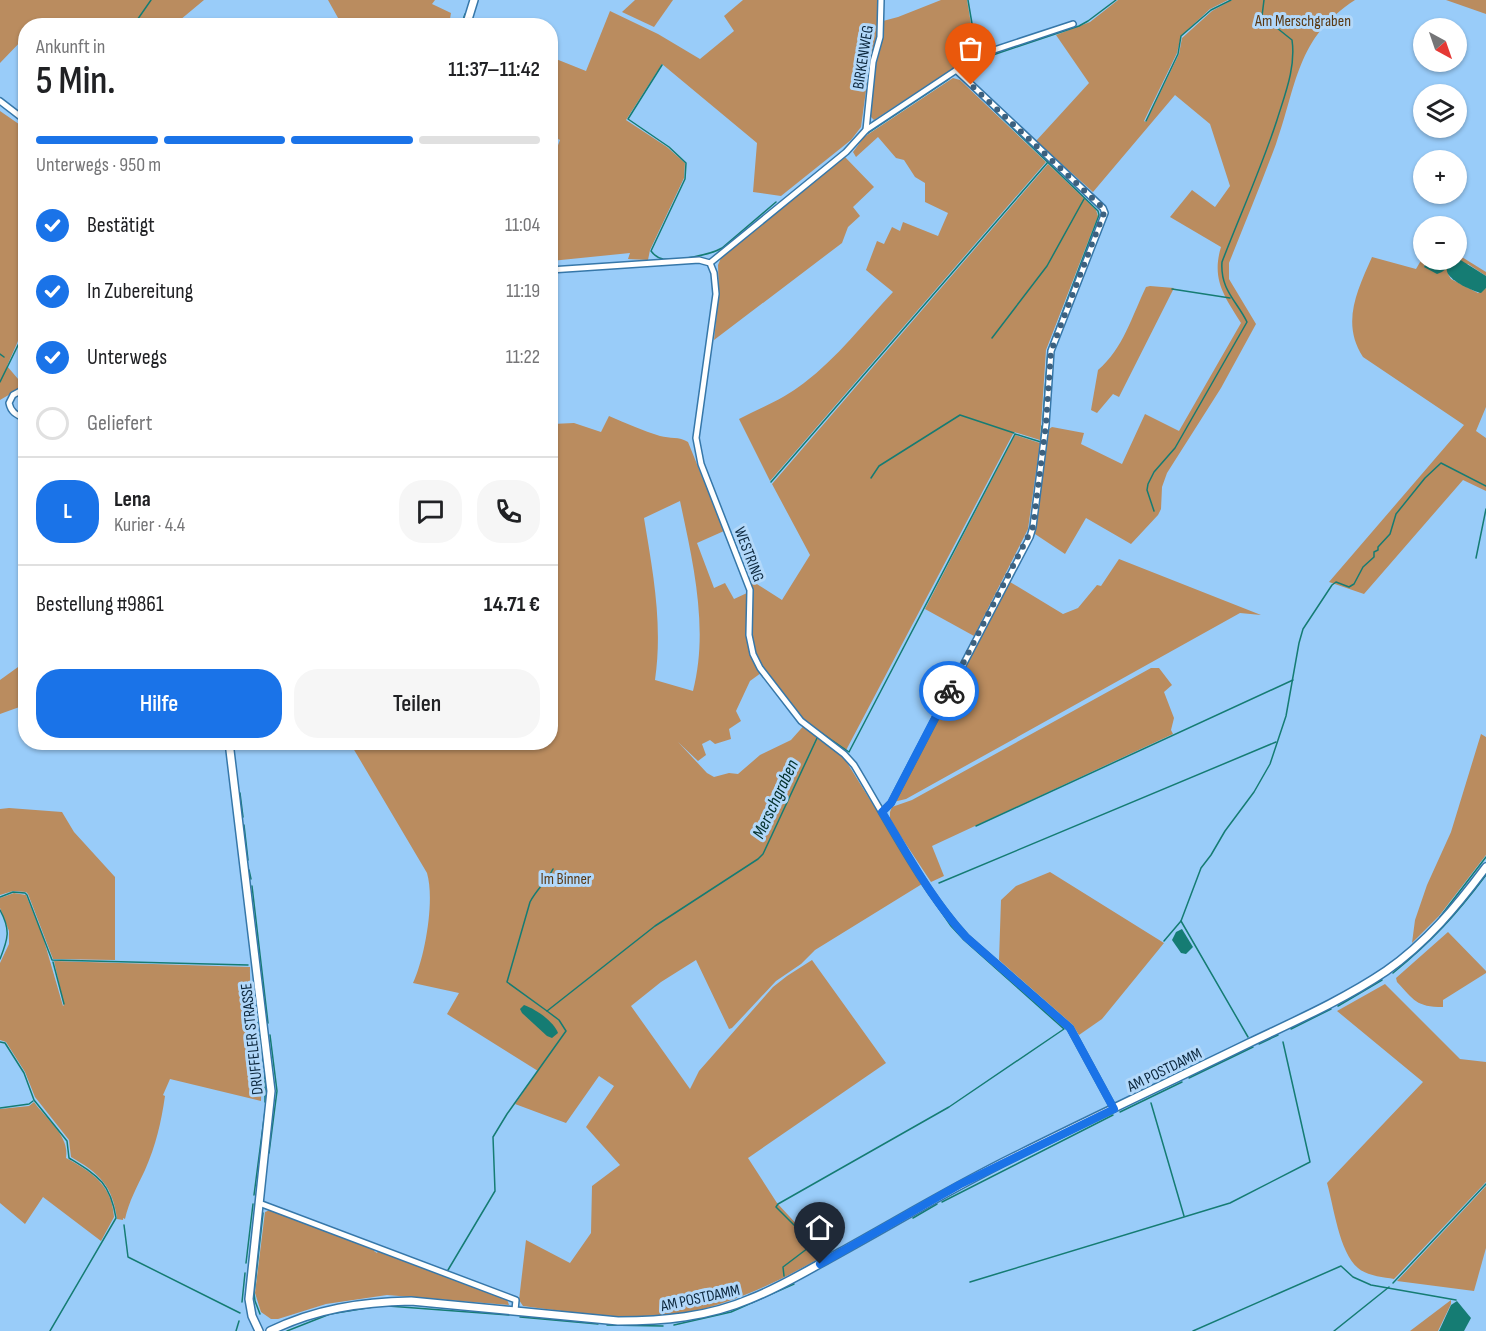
<!DOCTYPE html>
<html lang="de">
<head>
<meta charset="utf-8">
<style>
	:root { --surface:#fff; --page:#f6f6f6; --text:#202124; --muted:#757577; --line:#e0e0e0; --accent:#1a73e8 }
	body { margin:0; font-family:"Sofia Sans Condensed",sans-serif; background:var(--page); color:var(--text); height:100vh; display:flex; flex-direction:column; font-size:22px; white-space:nowrap }
	* { box-sizing:border-box; margin:0 }
	p { font-size:20px; color:var(--muted) }
	.icon { flex:none; width:33px; height:33px; fill:none; stroke:currentColor; stroke-width:2; stroke-linecap:round; stroke-linejoin:round }
	.map { position:relative; flex:1; overflow:hidden }
	.details { position:absolute; left:18px; top:18px; width:540px; height:732px; display:flex; flex-direction:column; background:var(--surface); border-radius:24px; box-shadow:0 2px 4px #0004 }
	.details>* { flex:none }
	.needle { width:39px; rotate:140deg }
	.buttons { position:absolute; left:1413px; top:18px; display:grid; gap:12px }
	.buttons a { display:grid; place-items:center; width:54px; height:54px; border-radius:50%; background:var(--surface); box-shadow:0 2px 4px #0004; font-size:30px }
	.pin { position:absolute; display:grid; place-items:center; width:51px; height:51px; color:#fff; margin:-62px -26px; border-radius:50% 50% 50% 0; rotate:-45deg; box-shadow:0 0 6px #0007 }
	.pin .icon { rotate:45deg }
	.courier { position:absolute; display:grid; place-items:center; width:60px; height:60px; margin:-30px; border:4px solid #1a73e8; border-radius:50%; background:#fff; color:#222; box-shadow:0 2px 8px #0007 }
	.overview em { font-style:normal; font-weight:600 }
	.overview div { display:flex; flex-direction:column-reverse }
	.overview { display:flex; align-items:center; justify-content:space-between; height:102px; padding:0 18px }
	h1 { font-size:39px; font-weight:600; line-height:45px }
	.bar { display:grid; grid-template-columns:repeat(4,1fr); gap:9px 6px; align-content:center; height:72px; padding:0 18px }
	.bar i { height:8px; border-radius:4px; background:var(--line) }
	.bar .selected { background:var(--accent) }
	.bar p { grid-column:span 4 }
	.line { display:flex; align-items:center; gap:15px; padding:0 18px; border-top:2px solid var(--line) }
	.line div { flex:1 }
	.round { display:grid; place-items:center; flex:none; width:63px; height:63px; border-radius:24px; background:var(--page) }
	ol { padding:0 18px; list-style:none }
	li { display:flex; align-items:center; gap:18px; height:66px }
	li p { margin-inline-start:auto }
	li .icon { padding:6px; border-radius:50%; background:var(--accent); color:#fff; stroke-width:4 }
	li:last-child { color:var(--muted) }
	li i { width:33px; height:33px; border:3px solid var(--line); border-radius:50% }
	.primary-button { display:flex; gap:12px; margin-top:auto; padding:12px 18px }
	.primary-button a { flex:1; height:69px; border-radius:24px; background:var(--accent); color:#fff; font-size:24px; font-weight:600; line-height:69px; text-align:center }
	.primary-button a+a { background:var(--page); color:var(--text) }
	.map>svg:first-child { display:block }
</style>
</head>
<body>
<div class="map">
<svg width="1486" height="1331" viewBox="0 0 1486 1331">
	<rect width="100%" height="100%" fill="#99ccf9"/>
	<!-- green -->
	<g fill="#ba8c5f" fill-rule="evenodd">
		<polygon points="0,0 204,0 174,25 26,26 25,37 0,63"/>
		<polygon points="328,0 435,0 432,4 451,13 450,19 460,25 342,25"/>
		<polygon points="635,0 673,0 654,27 622,12"/>
		<polygon points="743,0 879,0 877,38 870,61 861,127 851,140 781,196 753,192 757,143 662,64 626,120 667,147 685,163 684,178 650,250 648,260 628,259 630,253 551,261 551,164 560,140 558,139 551,157 551,57 586,71 610,11 658,34 700,59 734,31 724,16"/>
		<polygon points="941,0 967,0 976,54 874,120 870,116 876,63 882,38 883,21 898,17"/>
		<path d="M1118,0H1228L1210,9L1181,36L1177,53L1144,121L1146,122L1179,54L1182,38L1212,11L1232,0H1355C1296,38 1297,85 1276,144C1261,184 1245,223 1229,263V279L1256,324L1221,388L1167,473L1162,487L1161,509L1158,515L1131,544L1086,518L1065,554L1035,534L1049,429L1052,427L1084,433L1081,444L1122,464L1145,414L1179,431L1241,323C1225,297 1211,280 1221,247L1170,217L1192,190L1215,207L1230,186L1210,124L1175,95L1093,192L1036,141L1089,83L1056,35L1090,22Z"/>
		<polygon points="1446,0 1486,0 1486,14"/>
		<path d="M953,78L960,80L1046,162L770,481L739,419C761,408 785,398 804,383C837,358 864,323 893,292L866,270L877,241L884,244L892,227L900,231L903,222L938,236L948,213L925,202V183L915,177L904,160L896,158L878,137L856,157L853,152L864,137Z"/>
		<polygon points="0,111 26,129 25,325 7,366 24,386 0,400"/>
		<polygon points="844,156 874,187 853,207 860,216 848,227 842,243 714,340 719,294 718,265 721,258"/>
		<path d="M1048,164L1096,210L1098,216L1046,350L1040,440L1014,432L843,756L922,884L815,950L801,964L776,981L732,1028L729,1029L696,960L661,982L631,1006L690,1089L699,1071L773,987L787,976L812,960L886,1063L748,1158L777,1203L814,1243L822,1257C766,1288 708,1317 641,1317C602,1317 562,1311 523,1306L519,1300L526,1240L570,1263L591,1233L592,1186L620,1165L586,1127L614,1086L599,1076L566,1123L515,1104L538,1071L447,1014L459,993L413,983C425,957 435,900 427,873L350,743L550,742L551,426L552,424L574,423L601,432L609,416C626,423 643,431 660,436C670,439 679,436 688,442L724,531L697,543L714,588L725,583L734,599L747,593V635L761,673L750,681L736,711L741,721L729,729L731,739L715,744L710,740L702,744L706,755L698,761L678,742L707,773L714,777L729,773L738,774L760,755L791,740L807,722C791,707 755,663 752,642C749,620 752,598 748,576L752,581L782,600L810,555L772,484ZM680,501C693,562 709,629 693,691L655,680C663,624 653,573 644,518Z"/>
		<path d="M1457,254L1486,272V276L1468,264L1448,274L1451,279L1478,293L1486,288V407L1476,431L1486,438V491L1463,480L1364,594L1329,582L1464,425L1363,357C1341,323 1357,291 1372,257L1416,269L1423,257L1424,260H1427L1424,267L1449,263L1450,260H1456Z"/>
		<path d="M1150,286L1174,288L1119,397L1113,394L1097,413L1091,410L1098,370C1123,349 1132,316 1146,287Z"/>
		<polygon points="1015,435 1040,443 1028,529 974,636 925,609"/>
		<polygon points="1119,559 1261,615 1240,613 906,799 893,802 1010,582 1063,614 1078,608 1097,585 1101,586"/>
		<polygon points="25,662 25,705 0,714 0,680"/>
		<polygon points="1151,668 1159,668 1172,685 1164,692 1174,718 1171,730 1173,734 932,846 944,876 931,882 890,820 890,812 892,807 912,800"/>
		<polygon points="1481,734 1486,737 1486,855 1439,916 1412,943 1415,920 1427,885 1451,832"/>
		<polygon points="9,808 62,812 74,832 115,877 115,960 53,959 28,894 26,892 13,891 0,895 0,809"/>
		<polygon points="1050,872 1164,943 1102,1019 1079,1035 1073,1025 999,960 1001,900 1016,886"/>
		<path d="M14,893L26,895L43,937L63,1006L64,1005L54,961L250,967C249,1012 263,1056 261,1101L170,1079L163,1095L165,1096C161,1123 156,1145 145,1170C137,1187 129,1201 125,1219L123,1218V1220L117,1219C113,1186 99,1173 71,1157L69,1140L35,1097L25,1072L6,1042L0,1040V963L9,944V931L0,908V898Z"/>
		<path d="M1448,932L1486,971V973L1443,1000V1007C1416,1007 1414,1000 1397,982L1396,978Z"/>
		<path d="M1385,984L1460,1059L1486,1062V1182L1394,1279C1383,1277 1367,1276 1358,1268C1339,1252 1334,1207 1327,1183L1423,1082L1337,1011Z"/>
		<path d="M34,1102C46,1119 70,1136 66,1158C92,1172 112,1185 114,1217L101,1241L43,1197L25,1224L0,1203V1109L29,1106Z"/>
		<polygon points="1486,1186 1486,1248 1474,1291 1397,1281"/>
		<polygon points="270,1210 374,1249 374,1251 377,1253 378,1251 507,1299 509,1305 387,1295 326,1304 278,1319 271,1319 261,1312 255,1293 265,1212"/>
		<polygon points="1451,1300 1451,1304 1438,1331 1410,1331"/>
	</g>
	<!-- water -->
	<g fill="#157c73">
		<path d="M1459,259L1486,276V288L1481,293C1469,290 1426,271 1459,259Z"/>
		<path d="M1427,260H1450C1449,267 1444,272 1437,274L1424,267Z"/>
		<polygon points="1182,929 1193,947 1186,954 1181,953 1172,940 1176,932"/>
		<path d="M524,1005C536,1009 554,1022 558,1033L552,1038L547,1036L522,1013L520,1009Z"/>
		<polygon points="1457,1301 1471,1318 1464,1331 1439,1331 1451,1305"/>
	</g>
	<g fill="none" stroke-linecap="round" stroke-linejoin="round">
		<!-- stream -->
		<g stroke="#157c73" stroke-width="1.5">
			<polyline points="968,0 977,53"/>
			<polyline points="133,26 151,0"/>
			<polyline points="461,26 465,14"/>
			<path d="M662,65L628,119L669,147L686,163L685,179L651,251C654,255 658,258 663,259C677,261 710,255 722,248L776,202"/>
			<polyline points="963,71 981,59 1079,26 1088,21 1116,0"/>
			<polyline points="961,78 1098,211 1099,215 1048,351 1043,420"/>
			<polyline points="1146,121 1178,54 1181,36 1211,10 1231,0"/>
			<polyline points="865,135 949,79"/>
			<polyline points="1172,289 1230,298"/>
			<polyline points="992,338 1047,266 1084,199"/>
			<polyline points="0,354 4,357"/>
			<polyline points="0,382 26,329"/>
			<polyline points="871,478 879,466 960,415 1014,433"/>
			<polyline points="771,482 1048,162"/>
			<path d="M1154,511L1147,490L1148,484L1154,472L1175,448L1247,322C1237,301 1220,290 1222,262C1240,215 1261,169 1277,120C1285,94 1296,67 1292,40L1262,16L1264,0"/>
			<polyline points="1476,558 1486,509"/>
			<polyline points="820,732 849,752 1015,434 1041,442 1042,426"/>
			<polyline points="240,793 243,817"/>
			<polyline points="244,825 248,860"/>
			<polyline points="976,826 1293,680"/>
			<polyline points="249,870 251,879"/>
			<polyline points="939,883 1276,742"/>
			<polyline points="252,886 268,1023"/>
			<polyline points="0,897 13,892 25,893 27,895 52,960 248,965"/>
			<path d="M0,910C11,930 8,939 0,959"/>
			<polyline points="1440,917 1486,857"/>
			<polyline points="1181,921 1248,1037"/>
			<polyline points="1164,941 1181,921 1201,868 1211,855 1225,831 1254,792 1270,764 1286,716 1299,643 1303,629 1332,585 1336,582 1349,587 1354,584 1363,567 1374,557 1374,552 1378,550 1378,547 1390,534 1396,514 1425,478 1441,463 1486,486"/>
			<polyline points="53,962 64,1004"/>
			<path d="M1393,973C1432,941 1456,915 1486,875"/>
			<polyline points="254,987 256,1007"/>
			<polyline points="1338,1006 1382,980"/>
			<path d="M547,1011L507,982L530,902C536,890 547,881 553,869"/>
			<polyline points="257,1018 258,1025"/>
			<polyline points="1291,1029 1331,1009"/>
			<polyline points="259,1032 265,1073 265,1102"/>
			<path d="M0,1042L5,1043L24,1073L34,1100L67,1141L69,1158C98,1176 110,1182 116,1218L50,1331"/>
			<polyline points="1259,1044 1278,1035"/>
			<polyline points="1189,1078 1253,1047"/>
			<polyline points="1151,1103 1184,1216"/>
			<polyline points="0,1108 29,1104 33,1101"/>
			<polyline points="1120,1112 1182,1082"/>
			<polyline points="269,1153 277,1091 270,1035"/>
			<polyline points="254,1195 265,1111"/>
			<polyline points="942,1202 1113,1115"/>
			<polyline points="913,1218 937,1204"/>
			<polyline points="124,1225 128,1257 240,1313"/>
			<polyline points="246,1263 253,1204"/>
			<polyline points="448,1270 495,1191 493,1137 507,1114 566,1031 559,1020 547,1011 655,926 758,859 763,854 818,736"/>
			<polyline points="784,1276 783,1267 812,1245 810,1241 776,1207 778,1204 949,1107 1064,1029 964,940 951,926 927,891"/>
			<polyline points="970,1282 1230,1203 1310,1162 1283,1042"/>
			<polyline points="1393,1283 1486,1184"/>
			<polyline points="242,1302 245,1273"/>
			<polyline points="388,1306 509,1315"/>
			<polyline points="260,1314 255,1301 254,1293 263,1213"/>
			<polyline points="520,1317 598,1324"/>
			<polyline points="607,1325 663,1326"/>
			<polyline points="674,1325 731,1312 794,1284"/>
			<polyline points="236,1331 239,1321"/>
			<polyline points="287,1331 330,1314 379,1306"/>
			<polyline points="1193,1331 1341,1266 1353,1277 1371,1285 1456,1300"/>
			<polyline points="1334,1331 1389,1287"/>
		</g>
		<defs>
			<g id="minor">
				<polyline points="0,101 26,121"/>
				<polyline points="866,130 873,62 880,37 881,0"/>
				<polyline points="710,263 846,152 866,130 979,55 1073,24"/>
				<path d="M550,270L699,260L710,263L714,273L716,294L696,438L701,464L750,590L749,635L753,654L760,668L801,721L844,754L854,765C889,823 921,887 966,937L1070,1028L1114,1109"/>
				<path d="M26,388L13,395L9,403C11,413 17,415 26,419"/>
				<polyline points="882,812 891,803 1030,537 1033,527 1046,424 1051,351 1105,213 1103,208 956,70"/>
				<polyline points="259,1203 516,1300 515,1310"/>
			</g>
			<g id="tertiary">
				<polyline points="466,26 474,0"/>
				<polyline points="229,742 271,1091 249,1299 252,1316 259,1331"/>
				<path d="M270,1331C315,1309 361,1302 411,1301L618,1321C663,1321 708,1317 750,1299C781,1287 810,1269 839,1253C897,1221 955,1186 1014,1157C1092,1118 1171,1081 1249,1043C1295,1021 1343,1000 1386,971C1426,943 1457,906 1486,867"/>
			</g>
		</defs>
		<!-- minor casing -->
		<use href="#minor" stroke="#3677a9" stroke-width="8"/>
		<!-- tertiary casing -->
		<use href="#tertiary" stroke="#3677a9" stroke-width="10"/>
		<!-- minor -->
		<use href="#minor" stroke="#fff" stroke-width="5"/>
		<!-- tertiary -->
		<use href="#tertiary" stroke="#fff" stroke-width="7"/>
	</g>
	<g fill="none" stroke-linecap="round" stroke-linejoin="round">
		<!-- done -->
		<polyline stroke="#3d617f" stroke-width="6" stroke-dasharray="0 10.8" points="949,691 1033,527 1046,424 1051,351 1104,213 1103,208 971,85"/>
		<!-- route -->
		<path stroke="#1a73e8" stroke-width="8" d="M820,1264L959,1185L1114,1109L1070,1028L966,937C932,900 908,855 882,812L891,803L949,691"/>
	</g>
	<g text-anchor="middle" stroke-width="6" stroke-linejoin="round" paint-order="stroke">
		<!-- park labels -->
		<g font-size="16" fill="#5a3812" stroke="#b2d8fa">
			<text x="1303" y="26">Am Merschgraben</text>
			<text x="566" y="884">Im Binner</text>
		</g>
		<!-- street labels -->
		<g font-size="16" fill="#0c273d" stroke="#b2d8fa">
			<text transform="translate(862 57) rotate(-81)" y="6">BIRKENWEG</text>
			<text transform="translate(750 554) rotate(69)" y="6">WESTRING</text>
			<text transform="translate(251 1039) rotate(-96)" y="6">DRUFFELER STRASSE</text>
			<text transform="translate(1164 1069) rotate(-26)" y="6">AM POSTDAMM</text>
			<text transform="translate(700 1297) rotate(-12)" y="6">AM POSTDAMM</text>
		</g>
		<!-- water labels -->
		<g font-size="18" font-style="italic" fill="#03312c" stroke="#b2d8fa">
			<text transform="translate(775 799) rotate(-65)" y="6">Merschgraben</text>
		</g>
	</g>
</svg>
<div class="buttons">
<a><svg class="needle" viewBox="-14 -14 28 28"><path d="M0-13l5 13h-10z" fill="#e53935"/><path d="M0 13l5-13h-10z" fill="#757577"/></svg></a>
<a><svg class="icon" aria-label="layers" viewBox="0 0 24 24"><path d="M12 4l9 5-9 5-9-5zM3 14l9 5 9-5"/></svg></a>
<a>+</a>
<a>−</a>
</div>
<div class="pin" style="left:971px;top:85px;background:#ea580c"><svg class="icon" aria-label="bag" viewBox="0 0 24 24"><path d="M5 8h14l-1 12H6zM9 8a3 3 0 0 1 6 0"/></svg></div>
<div class="pin" style="left:820px;top:1264px;background:#1f2937"><svg class="icon" aria-label="home" viewBox="0 0 24 24"><path d="M3 11l9-7 9 7M6 9v11h12V9"/></svg></div>
<div class="courier" style="left:949px;top:691px"><svg class="icon" aria-label="bike" viewBox="0 0 24 24"><circle cx="6" cy="16" r="4"/><circle cx="18" cy="16" r="4"/><path d="M6 16l4-8h5l3 8M10 8l3 8H6M13 5h3"/></svg></div>
<section class="details">
<div class="overview"><div><h1>5 Min.</h1><p>Ankunft in</p></div><em>11:37–11:42</em></div>
<div class="bar"><i class="selected"></i><i class="selected"></i><i class="selected"></i><i></i><p>Unterwegs · 950 m</p></div>
<ol>
<li><svg class="icon" aria-label="check" viewBox="0 0 24 24"><path d="M5 12l5 5 9-10"/></svg>Bestätigt<p>11:04</p></li>
<li><svg class="icon" aria-label="check" viewBox="0 0 24 24"><path d="M5 12l5 5 9-10"/></svg>In Zubereitung<p>11:19</p></li>
<li><svg class="icon" aria-label="check" viewBox="0 0 24 24"><path d="M5 12l5 5 9-10"/></svg>Unterwegs<p>11:22</p></li>
<li><i></i>Geliefert</li>
</ol>
<div class="line" style="height:108px"><b class="round" style="background:var(--accent);color:#fff">L</b><div><b>Lena</b><p>Kurier · 4.4</p></div><a class="round"><svg class="icon" aria-label="chat" viewBox="0 0 24 24"><path d="M4 5h16v11H9l-5 4z"/></svg></a><a class="round"><svg class="icon" aria-label="phone" viewBox="0 0 24 24"><path d="M5 4h4l2 5-3 2q2 4 5 5l2-3 5 2v4C11 20 4 13 5 4z"/></svg></a></div>
<div class="line" style="height:78px"><div>Bestellung #9861</div><b>14.71 €</b></div>
<div class="primary-button"><a>Hilfe</a><a>Teilen</a></div>
</section>
</div>
</body>
</html>
